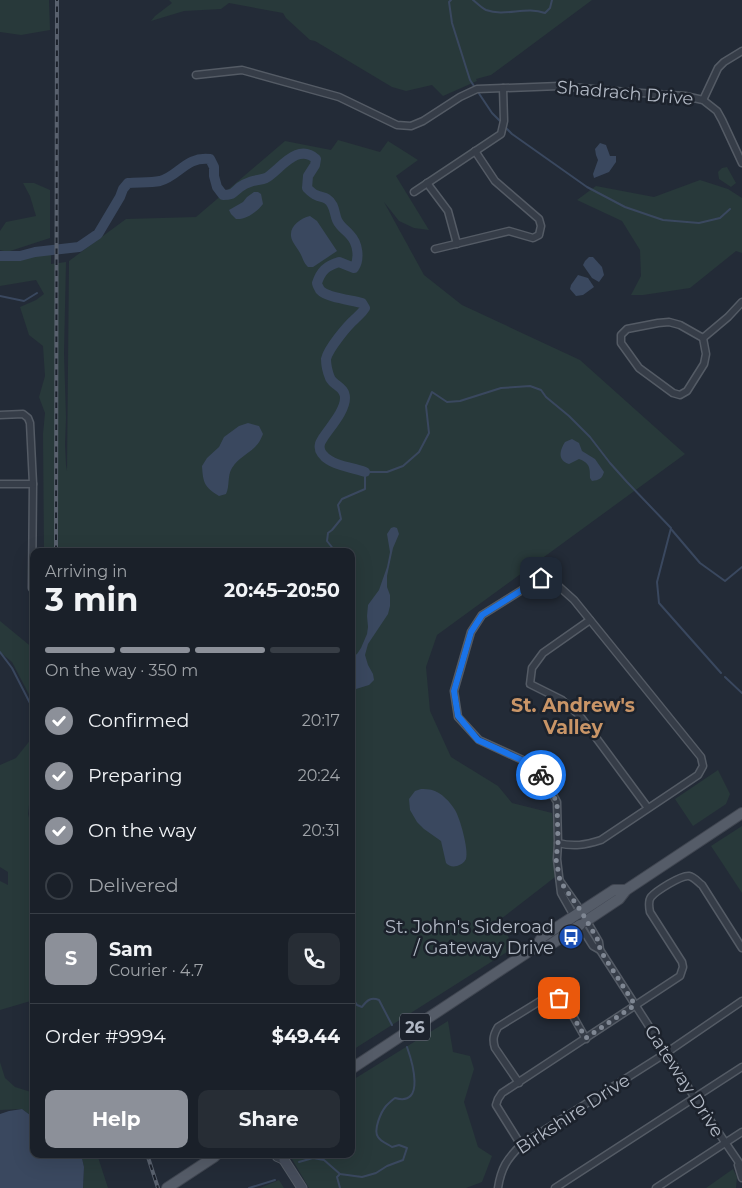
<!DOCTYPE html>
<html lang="en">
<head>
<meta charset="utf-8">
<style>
	:root { --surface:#1a2029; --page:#272d35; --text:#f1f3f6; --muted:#9fa3a8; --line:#383e46; --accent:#8c9099 }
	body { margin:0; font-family:Montserrat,sans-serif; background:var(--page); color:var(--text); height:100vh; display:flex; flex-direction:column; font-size:19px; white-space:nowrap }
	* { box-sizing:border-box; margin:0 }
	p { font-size:16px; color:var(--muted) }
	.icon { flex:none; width:28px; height:28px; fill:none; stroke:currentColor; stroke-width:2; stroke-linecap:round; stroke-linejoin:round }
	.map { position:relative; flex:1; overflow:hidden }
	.drawer { position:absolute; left:30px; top:548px; width:325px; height:610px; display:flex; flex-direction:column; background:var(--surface); border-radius:10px; box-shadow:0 5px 20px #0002,0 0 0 1px var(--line) }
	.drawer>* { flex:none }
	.pin { position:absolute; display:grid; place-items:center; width:42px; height:42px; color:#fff; margin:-21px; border-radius:10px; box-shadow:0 2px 8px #0006 }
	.courier { position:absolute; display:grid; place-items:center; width:50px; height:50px; margin:-25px; border:4px solid #1a73e8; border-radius:50%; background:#fff; color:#222; box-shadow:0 1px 6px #0007 }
	.head em { font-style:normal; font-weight:700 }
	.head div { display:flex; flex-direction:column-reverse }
	.head { display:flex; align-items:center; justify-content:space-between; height:85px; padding:0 15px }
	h1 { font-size:32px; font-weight:700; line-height:38px }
	.bar { display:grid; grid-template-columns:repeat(4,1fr); gap:8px 5px; align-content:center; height:60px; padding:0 15px }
	.bar i { height:6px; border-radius:4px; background:var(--line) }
	.bar .active { background:var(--accent) }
	.bar p { grid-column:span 4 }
	.line { display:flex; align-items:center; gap:12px; padding:0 15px; border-top:1px solid var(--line) }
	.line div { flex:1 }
	.round { display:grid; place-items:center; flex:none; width:52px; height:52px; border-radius:10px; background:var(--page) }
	ol { padding:0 15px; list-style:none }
	li { display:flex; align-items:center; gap:15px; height:55px }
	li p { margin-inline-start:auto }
	li .icon { padding:5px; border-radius:50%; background:var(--accent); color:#fff; stroke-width:4 }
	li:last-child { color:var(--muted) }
	li i { width:28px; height:28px; border:2px solid var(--line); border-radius:50% }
	.cta { display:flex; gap:10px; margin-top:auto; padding:10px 15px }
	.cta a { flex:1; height:58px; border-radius:10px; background:var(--accent); color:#fff; font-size:20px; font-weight:700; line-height:58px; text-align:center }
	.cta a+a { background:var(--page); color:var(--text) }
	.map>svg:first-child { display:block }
</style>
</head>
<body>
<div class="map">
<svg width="742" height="1188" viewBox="0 0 742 1188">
	<rect width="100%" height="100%" fill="#232b37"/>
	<!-- green -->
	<g fill="#28393a">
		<polygon points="0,0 49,0 50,30 21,35 0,32"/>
		<polygon points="169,0 592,0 491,75 476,79 477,81 443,96 432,85 406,91 392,87 315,41 310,40 286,18 283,13 229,3 221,9 184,11 151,21 155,16 172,3"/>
		<path d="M338,140L380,152L388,141L418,160L396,176L429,230L414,228L399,221L384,202L424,275L462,305L580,360L685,454L437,635L426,667L430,711L451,757L498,786L512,803L552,813L559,874L501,919L513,948L351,1051V551H44L43,434L45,413L39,397L45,376L43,346L29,335L20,307L36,300L44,294L36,280L0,286V258C17,257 34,252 51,255V264L66,262L64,353L66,418L65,444L66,465L67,471L69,261L126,219L196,217L285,141L331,150Z"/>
		<polygon points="727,167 736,183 731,187 719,179 718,172 722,168"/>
		<polygon points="700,180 728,189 742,198 742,253 736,251 690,288 643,295 631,295 641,276 640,250 622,221 577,200 596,186 654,197"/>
		<polygon points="23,183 34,183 50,190 50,238 7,252 0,250 0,231 6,222 36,216 30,196"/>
		<polygon points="0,621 34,649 34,704 12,662 0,652"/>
		<polygon points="32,738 33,772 28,814 34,837 34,1000 0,1010 0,881 8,885 8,872 0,867 0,765 16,758"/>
		<polygon points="718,770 730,794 726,804 693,826 675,799"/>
		<polygon points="742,826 742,893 711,846"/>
		<polygon points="448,1021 453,1052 470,1056 474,1069 464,1102 478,1147 492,1156 482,1182 466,1188 309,1188 289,1154 351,1154 351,1081"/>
		<polygon points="0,1062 5,1078 15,1087 34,1093 34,1118 22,1109 0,1110"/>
		<polygon points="81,1154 97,1154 108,1188 83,1188 84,1167"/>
		<polygon points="733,1169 737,1177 736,1188 706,1188"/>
		<polygon points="279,1180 284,1188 260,1188"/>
	</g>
	<!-- water -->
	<g fill="#3a485f">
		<polygon points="600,143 606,145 610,156 616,156 616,162 609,172 594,178 593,174 598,160 596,155 595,149"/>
		<path d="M254,192H258L261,194L263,204C257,212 246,220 236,219L231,214L229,210L243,202L247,197Z"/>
		<path d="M310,216L317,221L337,251L313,267H308C303,262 303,258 300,253C298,249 295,246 293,242C286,229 298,219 310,216Z"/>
		<polygon points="589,257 593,257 602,267 604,275 599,282 592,278 583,265 585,261"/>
		<polygon points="578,275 588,278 594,287 583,295 576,296 570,289 571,285"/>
		<path d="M248,423L259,426L263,434C261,439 259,443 255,447C247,455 239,457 232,468C227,476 230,486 226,494L219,496C204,487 203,482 202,466L207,458L219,447L224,437L239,426Z"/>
		<path d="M572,439L579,443L582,451L595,459L604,472C602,479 599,480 592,481L590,478C590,468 590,463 579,459L569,464C557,460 560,450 565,442Z"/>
		<polygon points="394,527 397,528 399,534 393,548 387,576 387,587 390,595 390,606 388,614 368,644 365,655 368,665 373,674 374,680 369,685 356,689 351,686 351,658 357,654 361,648 367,634 368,627 367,616 368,605 379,590 387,567 390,552 387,534 391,528"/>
		<path d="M421,789C424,789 429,789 432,790C441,792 451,803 455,810C460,818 469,850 466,859C464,863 460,865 457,866C452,867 449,866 446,863L441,841L424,829L417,822L410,810L409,799L415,791Z"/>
		<polygon points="22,1109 34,1118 34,1154 81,1154 84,1167 83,1188 0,1188 0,1114 9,1111"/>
	</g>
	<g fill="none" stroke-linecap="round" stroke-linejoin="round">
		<!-- stream -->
		<g stroke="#3a485f" stroke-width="2">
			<polyline points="451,0 449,2 452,23 470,80 492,113 501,122"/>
			<path d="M473,0C477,3 482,8 486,10C505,17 526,6 545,13L550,8L552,0"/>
			<polyline points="504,126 512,134 587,187 625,207 663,220 699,223 720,218 730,209"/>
			<polyline points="0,296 24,301 37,293"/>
			<polyline points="671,529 700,563 725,581 742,567"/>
			<polyline points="335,551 327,541 328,533 332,530 341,519 338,505 342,499 365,489 365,472 387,472 403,466 419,452 429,433 426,406 432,392 447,402 460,401 501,388 530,386 541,390 546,397 569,416 590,437 610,463 627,482 671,528 657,582 659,603 721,673"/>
			<polyline points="0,652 12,668 34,711"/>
			<polyline points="725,677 742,693"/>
			<path d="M351,998L353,999L357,1005L362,1007C367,1000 371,997 379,1000L392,1025"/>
			<path d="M299,1162L313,1158L324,1160L340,1174L362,1177L376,1173L387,1166L403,1160L407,1148L399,1145L392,1147C388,1144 381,1142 378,1137C373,1130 381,1112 386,1106C389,1103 392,1100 395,1098C426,1107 412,1061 407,1047"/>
			<polyline points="340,1174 337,1177 340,1188"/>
			<polyline points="249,1188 275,1180"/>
		</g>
		<!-- river -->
		<path stroke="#3a485f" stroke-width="10" d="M0,256H20L35,252L79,247L98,234L120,197L123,189L128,183C138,182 150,183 160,181C179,176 186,156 210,159L214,167V176L217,187L223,195C225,195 228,195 231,194C234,193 237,189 240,187C243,185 247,183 250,182C255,180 261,180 266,178C280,170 297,142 316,159L315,165L308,176L307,188C310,191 313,194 316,195C320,197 324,197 327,199C335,204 334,213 337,220C340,227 346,230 350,235C358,243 360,259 354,268L339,262C326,266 321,271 317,283C317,285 319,288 320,290C327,298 352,300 362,303L365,308C362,313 359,315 355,319C347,326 328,349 326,359C326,365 328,373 330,378C334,386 345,387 345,398C345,411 330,427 323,438C322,440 320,442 320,444C318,451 324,457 329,460C339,467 353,467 365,472"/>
		<defs>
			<g id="minor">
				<polyline points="196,75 242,70 339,97 397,125 411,126 423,121 460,97 477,89 560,86 627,92 685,96 703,100 717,111 722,120 742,163"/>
				<polyline points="703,100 718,68 724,62 742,51"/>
				<polyline points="427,183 448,211 457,244"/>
				<polyline points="414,192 501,134 504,121 503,88"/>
				<polyline points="435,249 509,231 533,238 539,235 541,226 539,219 495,181 475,151"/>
				<polygon points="669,322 680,325 703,338 706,354 704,364 687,391 680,395 673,393 639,368 621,343 621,335 627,329 658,323"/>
				<polyline points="703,338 728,317 742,302"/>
				<polyline points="0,415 23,414 28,418 30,423 33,484 32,588"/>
				<polyline points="0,484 33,484"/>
				<path d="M541,578L554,582L574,600L701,757L703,766L698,775L601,840C585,845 574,847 558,843L557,802L541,774L527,762L479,740L458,717L454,691L471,632L482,615Z"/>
				<polyline points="590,620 543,653 532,668 530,684 562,700 580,716 648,808"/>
				<polyline points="558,843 557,859 561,893 574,916 593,946 600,950"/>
				<polyline points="560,881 581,911 599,942 600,950 695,1098 742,1167"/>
				<path d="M519,1083L495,1048C492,1039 494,1034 498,1027L545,998C553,995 558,997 565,1002L586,1039"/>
				<path d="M521,1145L496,1105L498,1099L502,1093L680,976L683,967L682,962L650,912C649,907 648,901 651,897C656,891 681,875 689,876C694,877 698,882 702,885L742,948"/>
				<polyline points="738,1165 742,1178"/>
				<path d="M498,1188C501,1168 507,1159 521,1145L666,1053L742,1001"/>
				<polyline points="555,1188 742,1067"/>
				<polyline points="656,1188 742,1132"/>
			</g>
			<polyline id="tertiary" points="275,1154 277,1157 284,1160 284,1154"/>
			<polyline id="secondary" points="284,1160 302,1188"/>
			<g id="primary">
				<polyline points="586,921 619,899 626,890 742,813"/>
				<polyline points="537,946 547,947 580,925"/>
				<polyline points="351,1069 537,946 542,937 614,890 626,890"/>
				<polyline points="167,1188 214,1157 217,1154"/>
			</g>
		</defs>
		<!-- minor casing -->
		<use href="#minor" stroke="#545b65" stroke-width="9"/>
		<!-- tertiary casing -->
		<use href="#tertiary" stroke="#545b65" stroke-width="10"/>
		<!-- secondary casing -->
		<use href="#secondary" stroke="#545b65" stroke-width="11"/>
		<!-- primary casing -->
		<use href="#primary" stroke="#404651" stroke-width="12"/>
		<!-- minor -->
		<use href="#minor" stroke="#363d48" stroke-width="6"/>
		<!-- tertiary -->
		<use href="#tertiary" stroke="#363d48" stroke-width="8"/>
		<!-- secondary -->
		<use href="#secondary" stroke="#454c5a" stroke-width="9"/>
		<!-- primary -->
		<use href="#primary" stroke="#555c68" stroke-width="10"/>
		<defs>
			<g id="rail">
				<polyline points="56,551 57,0"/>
				<polyline points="147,1154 158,1188"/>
			</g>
		</defs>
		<!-- rail casing -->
		<use href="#rail" stroke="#59616e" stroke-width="4"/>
		<!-- rail -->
		<use href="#rail" stroke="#1c222c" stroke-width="2" stroke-dasharray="5.5" stroke-linecap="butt"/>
	</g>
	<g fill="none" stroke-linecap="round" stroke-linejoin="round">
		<!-- done -->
		<polyline stroke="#7f8793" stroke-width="5" stroke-dasharray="0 9" points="541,775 557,802 558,843 556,859 560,881 581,911 599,942 600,950 635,1005 586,1038 564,1002 559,998"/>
		<!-- route -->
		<polyline stroke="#1a73e8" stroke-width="6" points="541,578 482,615 471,632 454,691 458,716 478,740 526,762 541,775"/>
	</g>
	<!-- icons -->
	<defs>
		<symbol id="bus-disc" viewBox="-11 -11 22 22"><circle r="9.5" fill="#1a4fb4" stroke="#1c222c"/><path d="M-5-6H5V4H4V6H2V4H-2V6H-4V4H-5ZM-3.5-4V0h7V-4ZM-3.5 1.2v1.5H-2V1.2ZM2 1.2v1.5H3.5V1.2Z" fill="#fff"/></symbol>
	</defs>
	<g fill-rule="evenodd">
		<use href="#bus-disc" x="557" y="923" width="28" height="28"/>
	</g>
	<g text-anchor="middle" stroke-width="5" stroke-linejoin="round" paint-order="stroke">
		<!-- shield labels -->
		<rect fill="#1c222c" stroke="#848b96" stroke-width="1" x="400" y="1013.5" width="30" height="27" rx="4"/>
		<g font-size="16" font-weight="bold" fill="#b1b8c4">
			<text x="415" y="1033">26</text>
		</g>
		<!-- street labels -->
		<g font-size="18" fill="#b1b8c4" stroke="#1c222c">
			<text transform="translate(625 93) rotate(5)" y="6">Shadrach Drive</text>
			<text transform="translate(684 1081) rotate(57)" y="6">Gateway Drive</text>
			<text transform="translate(573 1114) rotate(-33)" y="6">Birkshire Drive</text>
		</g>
		<!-- poi labels -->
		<g font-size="18" fill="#b1b8c4" stroke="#1c222c" text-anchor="end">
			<text x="554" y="933">St. John's Sideroad<tspan x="554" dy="21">/ Gateway Drive</tspan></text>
		</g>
		<!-- neighbourhood labels -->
		<g font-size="19" font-weight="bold" fill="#c99567" stroke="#1c222c">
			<text x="573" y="712">St. Andrew's<tspan x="573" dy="22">Valley</tspan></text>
		</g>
	</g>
</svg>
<div class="pin" style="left:559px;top:998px;background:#ea580c"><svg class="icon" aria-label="bag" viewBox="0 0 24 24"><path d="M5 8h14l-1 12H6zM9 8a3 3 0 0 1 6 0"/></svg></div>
<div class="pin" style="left:541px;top:578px;background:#1f2937"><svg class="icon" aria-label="home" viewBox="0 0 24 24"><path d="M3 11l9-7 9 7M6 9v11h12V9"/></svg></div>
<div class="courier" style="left:541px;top:775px"><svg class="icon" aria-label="bike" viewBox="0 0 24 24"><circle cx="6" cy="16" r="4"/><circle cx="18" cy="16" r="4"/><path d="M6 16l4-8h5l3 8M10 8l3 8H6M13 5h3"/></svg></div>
<section class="drawer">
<div class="head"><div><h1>3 min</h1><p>Arriving in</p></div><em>20:45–20:50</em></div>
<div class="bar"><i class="active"></i><i class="active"></i><i class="active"></i><i></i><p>On the way · 350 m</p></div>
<ol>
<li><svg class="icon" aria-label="check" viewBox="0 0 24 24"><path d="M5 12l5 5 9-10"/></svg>Confirmed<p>20:17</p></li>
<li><svg class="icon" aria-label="check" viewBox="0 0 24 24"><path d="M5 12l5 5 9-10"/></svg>Preparing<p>20:24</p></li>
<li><svg class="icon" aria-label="check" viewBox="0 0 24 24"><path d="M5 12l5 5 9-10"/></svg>On the way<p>20:31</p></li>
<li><i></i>Delivered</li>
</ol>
<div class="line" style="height:90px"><b class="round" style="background:var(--accent);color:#fff">S</b><div><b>Sam</b><p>Courier · 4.7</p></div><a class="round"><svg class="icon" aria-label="phone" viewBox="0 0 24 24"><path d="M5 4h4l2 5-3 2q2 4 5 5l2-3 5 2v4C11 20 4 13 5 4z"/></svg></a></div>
<div class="line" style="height:65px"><div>Order #9994</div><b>$49.44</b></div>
<div class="cta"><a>Help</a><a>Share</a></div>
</section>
</div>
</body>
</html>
